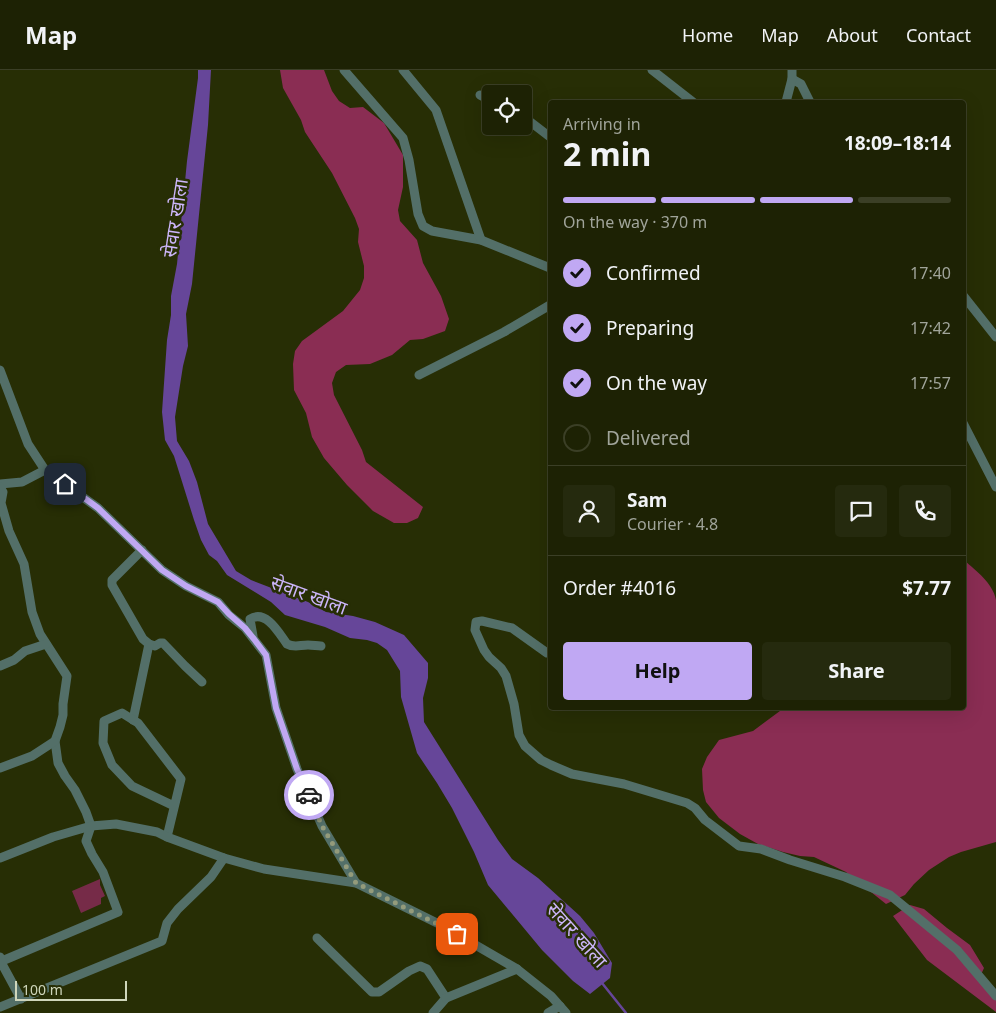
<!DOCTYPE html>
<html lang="en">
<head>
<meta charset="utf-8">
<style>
	:root { --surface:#1d2204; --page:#252a0e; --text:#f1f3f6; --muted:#a0a49a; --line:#3b3f26; --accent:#c0a8f3 }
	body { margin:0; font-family:"Noto Sans","Noto Sans Devanagari",sans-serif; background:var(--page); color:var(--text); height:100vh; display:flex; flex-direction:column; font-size:19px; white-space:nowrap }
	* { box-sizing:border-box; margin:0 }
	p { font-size:16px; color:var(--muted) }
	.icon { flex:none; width:28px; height:28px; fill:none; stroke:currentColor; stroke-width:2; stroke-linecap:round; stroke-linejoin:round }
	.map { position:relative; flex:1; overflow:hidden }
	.side { position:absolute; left:548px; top:30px; width:418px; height:610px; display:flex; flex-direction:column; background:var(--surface); border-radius:5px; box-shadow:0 5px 20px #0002,0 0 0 1px var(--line) }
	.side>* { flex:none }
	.tools { position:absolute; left:482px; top:15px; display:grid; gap:10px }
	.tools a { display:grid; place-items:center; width:50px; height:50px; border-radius:5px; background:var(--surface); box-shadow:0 5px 20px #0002,0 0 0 1px var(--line); font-size:25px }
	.scale { position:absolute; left:15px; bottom:12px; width:112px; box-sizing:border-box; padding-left:5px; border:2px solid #cfd6bb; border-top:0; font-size:14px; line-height:18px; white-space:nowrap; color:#cfd6bb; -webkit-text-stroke:4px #272e05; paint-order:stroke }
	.pin { position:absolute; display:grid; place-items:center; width:42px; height:42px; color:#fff; margin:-21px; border-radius:10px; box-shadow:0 2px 8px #0006 }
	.courier { position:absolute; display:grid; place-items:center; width:50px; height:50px; margin:-25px; border:4px solid #c0a8f3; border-radius:50%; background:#fff; color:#222; box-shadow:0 1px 6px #0007 }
	.overview em { font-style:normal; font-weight:700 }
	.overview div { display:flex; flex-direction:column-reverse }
	.overview { display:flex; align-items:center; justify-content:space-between; height:85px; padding:0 15px }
	h1 { font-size:32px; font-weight:700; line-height:38px }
	.bar { display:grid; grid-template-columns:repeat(4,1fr); gap:8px 5px; align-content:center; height:60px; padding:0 15px }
	.bar i { height:6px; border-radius:4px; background:var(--line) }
	.bar .current { background:var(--accent) }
	.bar p { grid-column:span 4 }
	.line { display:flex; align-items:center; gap:12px; padding:0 15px; border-top:1px solid var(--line) }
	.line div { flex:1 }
	.round { display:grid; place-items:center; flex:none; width:52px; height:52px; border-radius:5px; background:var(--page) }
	ol { padding:0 15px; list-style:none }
	li { display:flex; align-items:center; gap:15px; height:55px }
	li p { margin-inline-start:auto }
	li .icon { padding:5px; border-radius:50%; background:var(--accent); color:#111; stroke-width:4 }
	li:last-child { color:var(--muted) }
	li i { width:28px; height:28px; border:2px solid var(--line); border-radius:50% }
	.button { display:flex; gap:10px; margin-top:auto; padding:10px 15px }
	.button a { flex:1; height:58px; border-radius:5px; background:var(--accent); color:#111; font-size:20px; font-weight:700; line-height:58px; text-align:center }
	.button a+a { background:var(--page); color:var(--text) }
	header { display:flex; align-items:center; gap:30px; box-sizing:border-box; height:70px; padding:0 25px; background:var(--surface); border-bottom:1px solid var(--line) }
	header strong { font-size:24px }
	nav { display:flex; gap:28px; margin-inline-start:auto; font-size:18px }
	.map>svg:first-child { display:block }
</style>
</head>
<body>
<header>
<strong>Map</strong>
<nav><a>Home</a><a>Map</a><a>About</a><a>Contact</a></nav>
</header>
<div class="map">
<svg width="996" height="943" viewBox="0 0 996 943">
	<rect width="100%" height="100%" fill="#272e05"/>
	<!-- green -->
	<polygon fill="#762b48" points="100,809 100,815 105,826 101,828 101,834 81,843 72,821"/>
	<!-- forest -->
	<g fill="#8a2d53">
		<polygon points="280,0 324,0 332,21 339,31 350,38 363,37 384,53 403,85 403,117 398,140 400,151 417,170 423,193 441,226 449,249 445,261 423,269 410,270 392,285 370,294 346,295 336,302 332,313 334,325 362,380 366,392 423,437 418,448 407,453 394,453 373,441 347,415 324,388 312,367 306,343 294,320 293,294 295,281 302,271 343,241 360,220 364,208 364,196 358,172 359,159 355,148 332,103 305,62 301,50 283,18"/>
		<path d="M963,490H964C976,501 993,513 996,530V772L961,782L949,787L929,800L914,814L905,825L886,834L846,802L814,787L800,786L783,782L758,774L740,764L719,748L706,732L703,720L702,699L707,687L719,670L753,661L784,638H962Z"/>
		<polygon points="910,835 924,839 947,858 970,875 984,898 979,909 996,928 996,942 927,890 893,846"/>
	</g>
	<!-- water -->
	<polygon fill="#664699" points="198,0 211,0 208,55 192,214 186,244 188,276 183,296 175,347 177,371 189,391 197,412 208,454 236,501 251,510 308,532 326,542 353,546 375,552 404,565 428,593 428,608 423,628 424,652 498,770 512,789 538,808 580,846 594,863 612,893 610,908 590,924 573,911 542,880 488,815 474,782 452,738 437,713 417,683 401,627 400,601 387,580 377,573 367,570 350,568 325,557 285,545 271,532 227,505 217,491 209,485 201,470 194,450 174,386 165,370 162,342 167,270 171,245 171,226 177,194 187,91 198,8"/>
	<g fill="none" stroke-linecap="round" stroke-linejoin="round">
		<!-- stream -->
		<polyline stroke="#664699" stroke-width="2.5" points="602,913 626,943"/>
		<!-- minor -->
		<g stroke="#536f68" stroke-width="9">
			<polyline points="344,0 403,68 409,90 418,144 423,156 432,161 481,170 550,198"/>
			<polyline points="403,0 436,40 481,170"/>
			<polyline points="652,0 693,32"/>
			<polyline points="792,9 801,14 810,32"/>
			<polyline points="480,25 491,31"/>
			<polyline points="786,32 792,9 792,0"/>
			<polyline points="524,47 550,67"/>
			<polyline points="962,224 996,267"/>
			<polyline points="0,300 28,374 45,400 98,438 162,500 186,516 218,532 229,545 245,558 266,585 276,638 297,699 322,756 356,813"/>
			<polyline points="419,305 504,262 550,235"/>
			<polyline points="962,351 996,417"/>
			<polyline points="0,414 22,412 45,400"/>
			<polyline points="0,417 3,422 1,433 9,461 24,494 32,542 40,564 67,606 63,634 63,645 60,657 55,671 58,693 65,706 75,720 86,742 91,756 86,771 92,784 103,802 118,842 2,891"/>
			<polyline points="142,480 112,510 112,515 143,569 149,574 155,576 160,573 163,573 185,596 202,612"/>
			<path d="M253,566L250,549C266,539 279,563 287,574C294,578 300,575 308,575C313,575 317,576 321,576"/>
			<polyline points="550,582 547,583 512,558 482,551 476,552 475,560 484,580 489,587 501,598 506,606 514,634 519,665 525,676 541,690 551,695 572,704 624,714 687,733 695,738 705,750 739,776 761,779 790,790 845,807 890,825 957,880 996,926"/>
			<polyline points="0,596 14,590 25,581 46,574"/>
			<polyline points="133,650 149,574"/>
			<polyline points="0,698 32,686 55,671"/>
			<polyline points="167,767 181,709 138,653 122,643 104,651 103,673 112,695 132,716 174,736"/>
			<polyline points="0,788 53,767 91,756 116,754 157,762 167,767 224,788 264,799 356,813 441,855 517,899 551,926 566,943"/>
			<polyline points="317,868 372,922 379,922 409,901 420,896 427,899 446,928 433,943"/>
			<polyline points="0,887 2,891 2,894 21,929"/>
			<polyline points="446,928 517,899"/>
			<polyline points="0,937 162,871 167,853 178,839 211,807 224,788"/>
			<polyline points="548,943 560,936"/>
		</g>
	</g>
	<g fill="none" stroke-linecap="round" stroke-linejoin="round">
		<!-- done -->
		<polyline stroke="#949b7b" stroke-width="5" stroke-dasharray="0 9" points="309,725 322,756 356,813 457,864"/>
		<!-- route -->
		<polyline stroke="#c0a8f3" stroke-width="6" points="65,414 98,438 162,500 186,516 218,532 229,544 245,558 254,569 266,585 276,638 297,699 309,725"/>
	</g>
	<g text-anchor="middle" stroke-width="5" stroke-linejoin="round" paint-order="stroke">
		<!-- water labels -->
		<g font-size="19" font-style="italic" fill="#ccb6fa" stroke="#272e05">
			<text transform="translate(175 148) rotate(-81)" y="7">सेवार खोला</text>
			<text transform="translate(309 525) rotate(20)" y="7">सेवार खोला</text>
			<text transform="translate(577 865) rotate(48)" y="7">सेवार खोला</text>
		</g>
	</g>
</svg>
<div class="tools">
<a><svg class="icon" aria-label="locate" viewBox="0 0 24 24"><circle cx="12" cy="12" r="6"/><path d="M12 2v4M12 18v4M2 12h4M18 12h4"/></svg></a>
</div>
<div class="scale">100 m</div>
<div class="pin" style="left:457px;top:864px;background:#ea580c"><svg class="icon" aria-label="bag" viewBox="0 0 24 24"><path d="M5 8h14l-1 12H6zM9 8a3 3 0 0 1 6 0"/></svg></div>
<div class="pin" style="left:65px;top:414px;background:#1f2937"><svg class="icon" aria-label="home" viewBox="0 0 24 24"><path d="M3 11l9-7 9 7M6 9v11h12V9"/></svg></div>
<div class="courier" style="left:309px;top:725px"><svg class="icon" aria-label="car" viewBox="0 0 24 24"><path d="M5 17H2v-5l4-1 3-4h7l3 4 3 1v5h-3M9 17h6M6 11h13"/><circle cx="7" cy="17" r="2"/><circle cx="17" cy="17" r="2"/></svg></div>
<section class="side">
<div class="overview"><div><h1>2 min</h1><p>Arriving in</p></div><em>18:09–18:14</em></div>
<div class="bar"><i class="current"></i><i class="current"></i><i class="current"></i><i></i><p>On the way · 370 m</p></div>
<ol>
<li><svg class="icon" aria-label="check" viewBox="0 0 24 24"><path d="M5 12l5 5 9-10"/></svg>Confirmed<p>17:40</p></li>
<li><svg class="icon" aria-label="check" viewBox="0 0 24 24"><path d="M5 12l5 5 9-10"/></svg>Preparing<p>17:42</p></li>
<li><svg class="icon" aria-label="check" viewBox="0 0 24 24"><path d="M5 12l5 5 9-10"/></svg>On the way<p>17:57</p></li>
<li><i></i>Delivered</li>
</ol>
<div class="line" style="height:90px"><a class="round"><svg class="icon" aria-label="person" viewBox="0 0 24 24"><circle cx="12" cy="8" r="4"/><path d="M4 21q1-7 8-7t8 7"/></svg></a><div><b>Sam</b><p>Courier · 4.8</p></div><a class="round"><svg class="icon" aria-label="chat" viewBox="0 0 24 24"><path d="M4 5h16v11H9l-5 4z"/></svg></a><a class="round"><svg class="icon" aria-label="phone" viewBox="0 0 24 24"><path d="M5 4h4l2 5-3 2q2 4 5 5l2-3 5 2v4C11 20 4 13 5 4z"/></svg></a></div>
<div class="line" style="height:65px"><div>Order #4016</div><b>$7.77</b></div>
<div class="button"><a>Help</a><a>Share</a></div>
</section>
</div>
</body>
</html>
